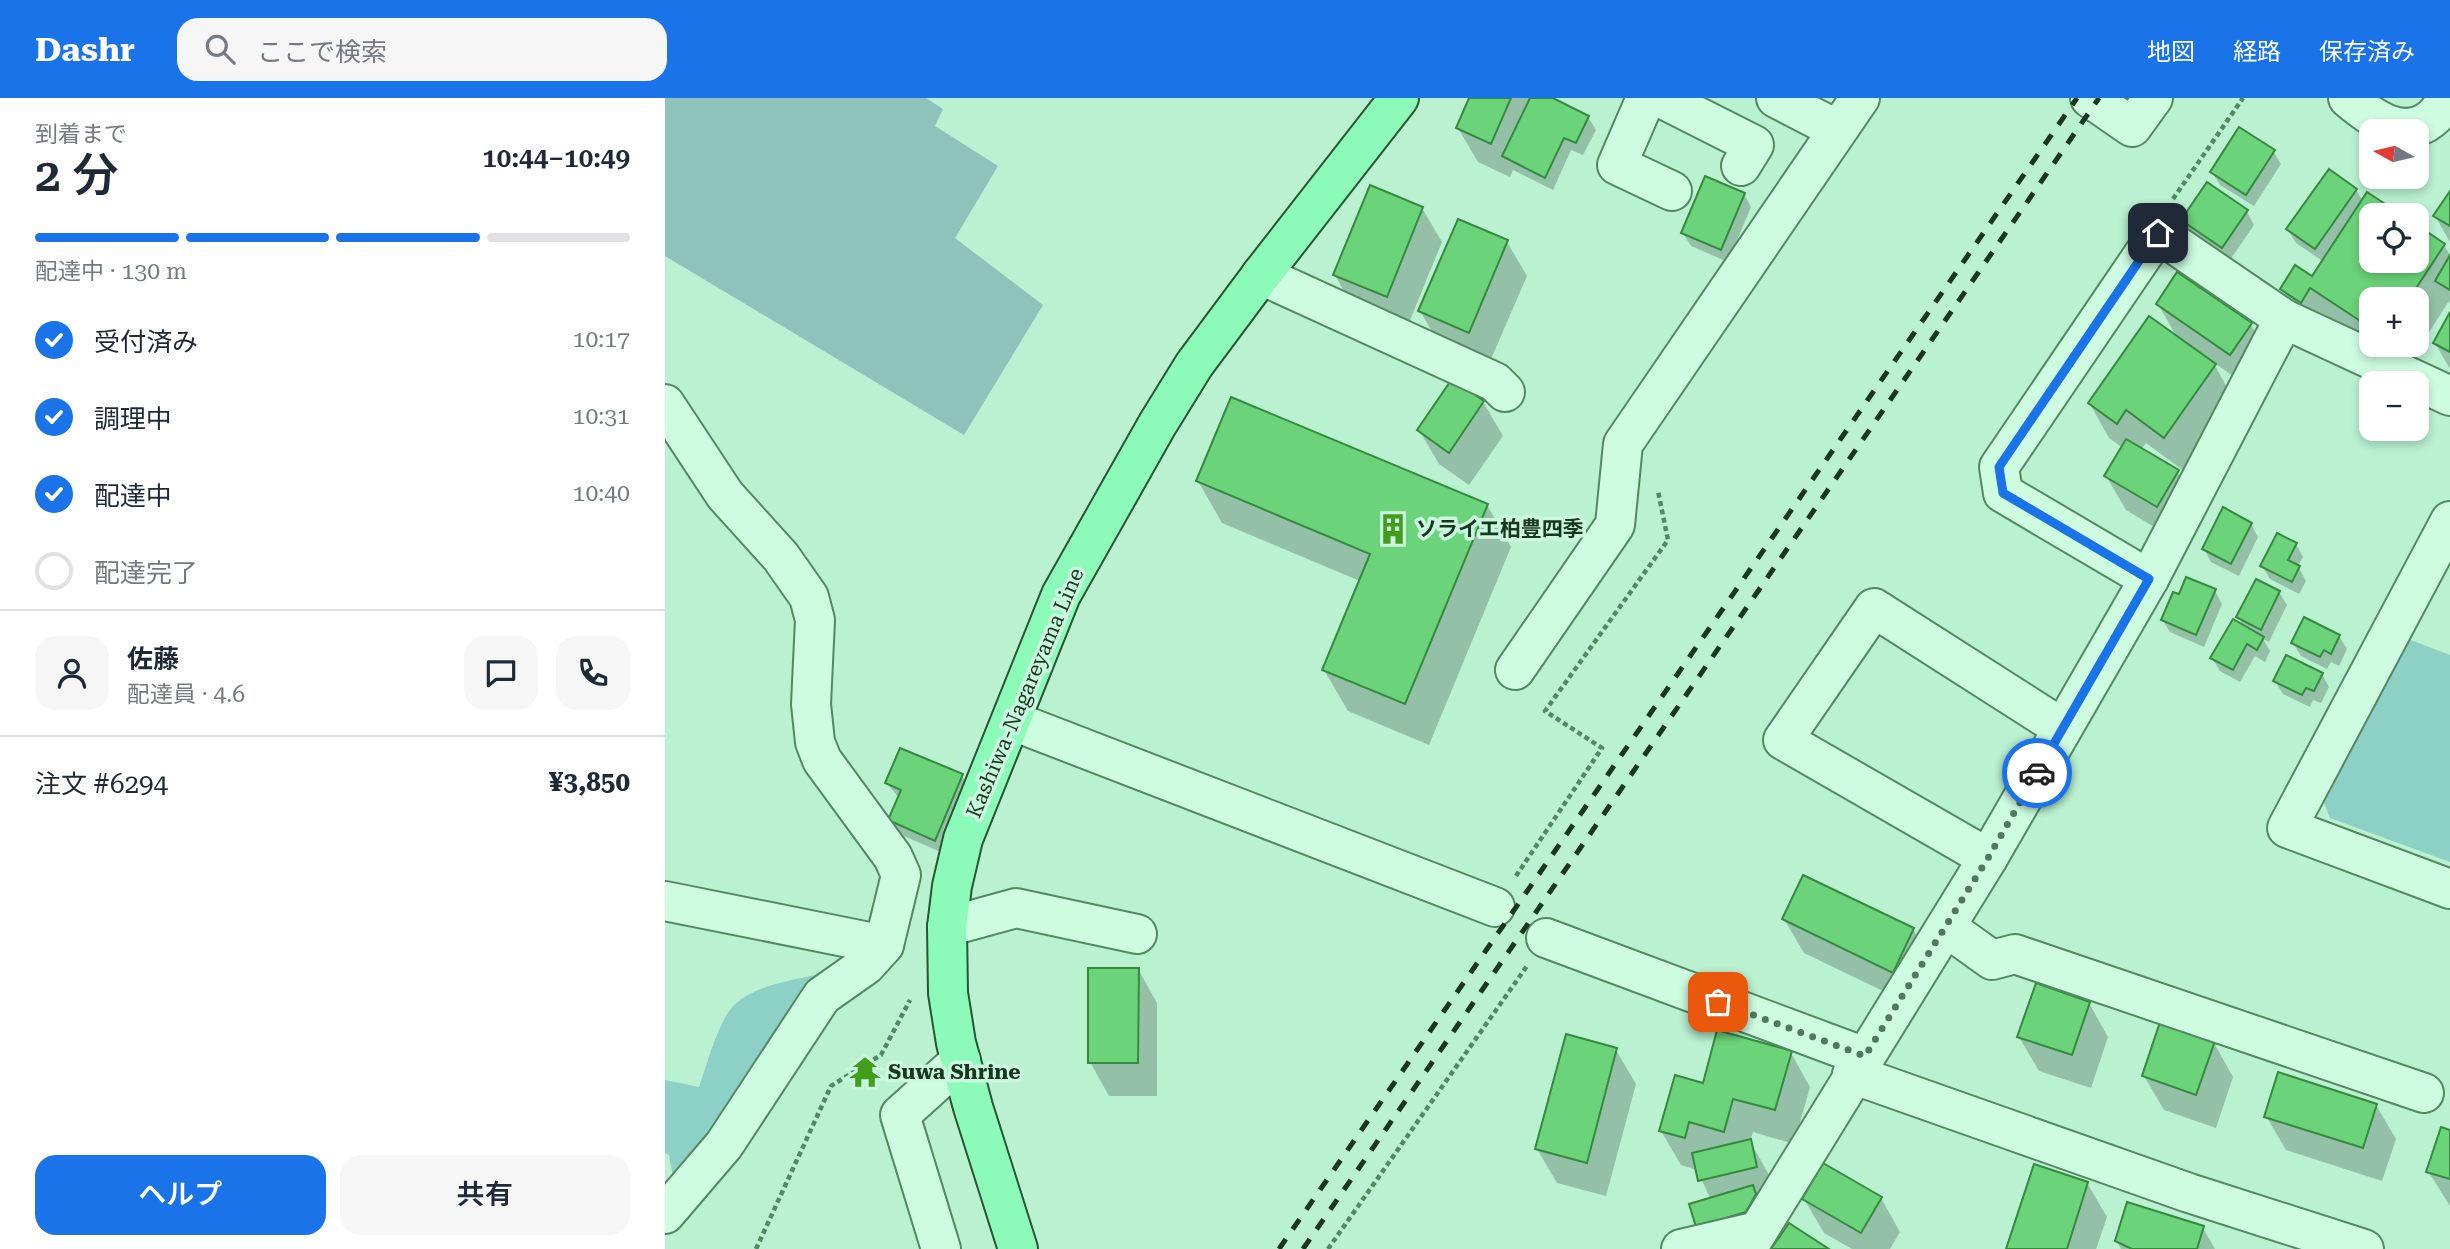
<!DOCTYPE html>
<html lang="ja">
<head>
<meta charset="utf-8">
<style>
	:root { --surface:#fff; --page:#f6f6f7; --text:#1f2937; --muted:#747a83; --line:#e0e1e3; --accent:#1a73e8 }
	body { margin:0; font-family:"Roboto Serif","Noto Sans JP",serif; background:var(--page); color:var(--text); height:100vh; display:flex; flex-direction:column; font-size:26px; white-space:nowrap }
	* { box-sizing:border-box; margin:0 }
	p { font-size:23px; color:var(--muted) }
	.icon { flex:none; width:38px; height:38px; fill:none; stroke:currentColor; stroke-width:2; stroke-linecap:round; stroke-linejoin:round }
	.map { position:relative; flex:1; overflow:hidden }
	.side { display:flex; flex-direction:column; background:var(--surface); width:665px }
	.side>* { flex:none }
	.needle { width:46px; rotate:278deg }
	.buttons { position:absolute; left:1694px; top:21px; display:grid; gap:14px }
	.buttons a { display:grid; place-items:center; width:70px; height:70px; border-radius:14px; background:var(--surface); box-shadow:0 4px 10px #0003; font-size:35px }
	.pin { position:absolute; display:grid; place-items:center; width:60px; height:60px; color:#fff; margin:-30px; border-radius:14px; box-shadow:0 4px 10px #0006 }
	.courier { position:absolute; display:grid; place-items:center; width:70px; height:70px; margin:-35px; border:5px solid #1a73e8; border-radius:50%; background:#fff; color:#222; box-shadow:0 2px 9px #0007 }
	.summary em { font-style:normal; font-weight:600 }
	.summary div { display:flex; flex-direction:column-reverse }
	.summary { display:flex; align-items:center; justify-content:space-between; height:119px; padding:0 35px }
	h1 { font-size:46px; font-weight:600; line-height:52px }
	.bar { display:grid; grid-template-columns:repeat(4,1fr); gap:10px 7px; align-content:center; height:84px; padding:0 35px }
	.bar i { height:9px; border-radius:5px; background:var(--line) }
	.bar .on { background:var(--accent) }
	.bar p { grid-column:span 4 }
	.line { display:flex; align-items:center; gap:18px; padding:0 35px; border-top:2px solid var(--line) }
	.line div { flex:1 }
	.round { display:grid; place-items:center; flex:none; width:74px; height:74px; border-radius:21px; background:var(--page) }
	ol { padding:0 35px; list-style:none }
	li { display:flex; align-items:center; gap:21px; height:77px }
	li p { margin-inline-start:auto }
	li .icon { padding:7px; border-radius:50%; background:var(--accent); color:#fff; stroke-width:4 }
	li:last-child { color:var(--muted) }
	li i { width:38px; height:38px; border:4px solid var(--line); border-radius:50% }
	.primary-button { display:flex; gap:14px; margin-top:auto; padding:14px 35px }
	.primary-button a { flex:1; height:80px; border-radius:21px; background:var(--accent); color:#fff; font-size:28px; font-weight:600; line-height:80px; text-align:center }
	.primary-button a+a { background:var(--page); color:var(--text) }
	header { display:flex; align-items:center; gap:42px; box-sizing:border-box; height:98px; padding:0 35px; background:var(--accent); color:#fff }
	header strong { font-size:33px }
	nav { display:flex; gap:38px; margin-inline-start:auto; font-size:24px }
	.search { width:490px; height:63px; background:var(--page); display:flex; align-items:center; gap:18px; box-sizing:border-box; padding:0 24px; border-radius:21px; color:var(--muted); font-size:26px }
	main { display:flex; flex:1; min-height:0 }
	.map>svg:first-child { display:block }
</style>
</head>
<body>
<header>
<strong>Dashr</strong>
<div class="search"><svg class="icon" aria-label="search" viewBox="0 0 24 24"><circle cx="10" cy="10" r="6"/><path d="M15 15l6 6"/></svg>ここで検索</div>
<nav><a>地図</a><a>経路</a><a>保存済み</a></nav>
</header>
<main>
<section class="side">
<div class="summary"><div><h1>2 分</h1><p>到着まで</p></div><em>10:44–10:49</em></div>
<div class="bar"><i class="on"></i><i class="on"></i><i class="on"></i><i></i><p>配達中 · 130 m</p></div>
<ol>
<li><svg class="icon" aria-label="check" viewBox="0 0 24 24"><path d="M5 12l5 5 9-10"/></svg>受付済み<p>10:17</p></li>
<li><svg class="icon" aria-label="check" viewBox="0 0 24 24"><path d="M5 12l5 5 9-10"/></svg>調理中<p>10:31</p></li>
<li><svg class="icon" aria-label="check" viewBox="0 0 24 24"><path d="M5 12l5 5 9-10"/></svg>配達中<p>10:40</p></li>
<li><i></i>配達完了</li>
</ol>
<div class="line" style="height:126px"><a class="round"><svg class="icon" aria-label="person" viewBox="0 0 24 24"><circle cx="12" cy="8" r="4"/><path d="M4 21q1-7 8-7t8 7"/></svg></a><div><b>佐藤</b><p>配達員 · 4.6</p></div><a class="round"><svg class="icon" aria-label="chat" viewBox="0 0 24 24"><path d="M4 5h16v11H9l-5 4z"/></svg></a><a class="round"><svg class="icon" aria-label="phone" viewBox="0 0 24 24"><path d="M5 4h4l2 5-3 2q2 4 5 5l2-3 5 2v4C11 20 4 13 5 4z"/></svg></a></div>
<div class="line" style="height:91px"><div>注文 #6294</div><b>¥3,850</b></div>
<div class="primary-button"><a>ヘルプ</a><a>共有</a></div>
</section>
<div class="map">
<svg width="1785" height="1151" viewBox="0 0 1785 1151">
	<rect width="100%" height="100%" fill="#b9f1d1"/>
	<!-- green -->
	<g fill="#8dd0c5">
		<polygon points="1743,541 1785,557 1785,764 1665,720 1657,700"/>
		<path d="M158,875L9,1085L4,1057L0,1055V982L34,989C42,966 49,939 61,918C78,887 128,883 158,875Z"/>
	</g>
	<!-- cemetery -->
	<polygon fill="#8ec3bb" points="0,0 261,0 278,11 270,28 333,68 290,140 378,207 299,337 0,158"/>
	<!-- shadow -->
	<g fill="#0003" fill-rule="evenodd">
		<polygon points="806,0 884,0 923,19 931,32 918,57 906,52 888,92 848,72 845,79 813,64 793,30"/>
		<polygon points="1608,53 1616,66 1589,108 1555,87 1547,74"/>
		<path d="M1691,92L1698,103L1702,97L1734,117H1706V163H1752V129L1779,147L1785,157V206L1784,203L1740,272L1636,225L1617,191L1648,181L1659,164L1631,145L1623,132ZM1706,201H1752V247H1706Z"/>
		<polygon points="1079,96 1086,109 1063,164 1026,148 1018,135"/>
		<polygon points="1785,96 1785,144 1770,118"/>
		<polygon points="757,110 777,144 741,232 689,211 670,177"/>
		<polygon points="1582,114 1589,127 1565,162 1526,135 1518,122"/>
		<polygon points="842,144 862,178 823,268 775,247 755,213"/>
		<polygon points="1493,206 1586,227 1605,261 1585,290 1548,264 1569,302 1519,373 1481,345 1476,352 1512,373 1532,407 1511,442 1461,412 1441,378 1458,350 1444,340 1425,306 1513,241"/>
		<polygon points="1785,218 1785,271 1770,245"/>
		<polygon points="818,304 838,338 804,387 774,366 754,332"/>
		<polygon points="533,383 822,407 846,449 764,647 683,613 659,572 695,483 557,425"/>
		<polygon points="1586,426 1593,439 1574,478 1546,464 1539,451"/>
		<polygon points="1631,446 1638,459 1633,468 1641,483 1634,496 1605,481 1597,468"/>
		<polygon points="1550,493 1557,506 1539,549 1505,534 1497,521 1514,498"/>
		<polygon points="1614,494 1622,507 1604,544 1598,541 1605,553 1600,564 1590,558 1575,584 1555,573 1547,560 1580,530 1573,519"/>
		<polygon points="1674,538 1682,551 1674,568 1666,564 1662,571 1636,558 1628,545"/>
		<polygon points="1657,576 1664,589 1656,605 1648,602 1645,609 1618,596 1610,583"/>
		<polygon points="297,678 305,691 278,755 232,735 225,722 234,700 222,685"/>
		<polygon points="1119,821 1248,831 1268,865 1247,907 1139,855"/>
		<polygon points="473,871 492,905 492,998 444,998 425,964"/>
		<polygon points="1424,905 1443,939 1426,990 1374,973 1354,939"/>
		<polygon points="1549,945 1568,979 1551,1030 1499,1012 1479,978"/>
		<polygon points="951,952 971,986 941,1098 892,1085 872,1051"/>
		<polygon points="1126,955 1145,989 1129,1046 1088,1034 1085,1043 1104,1077 1110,1103 1045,1151 1046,1102 1032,1072 1016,1067 996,1033 1039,987"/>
		<polygon points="1711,1007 1731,1041 1717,1083 1621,1052 1601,1018"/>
		<polygon points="1785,1034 1785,1108 1763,1073"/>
		<polygon points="1422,1085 1442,1119 1431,1151 1343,1151"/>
		<polygon points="1216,1100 1235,1134 1225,1151 1187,1151 1159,1135 1139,1101"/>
		<polygon points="1538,1130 1550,1151 1456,1151 1452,1143"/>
	</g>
	<!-- building -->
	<g fill="#6bd379" stroke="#368a40" stroke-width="2">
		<polygon points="804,0 846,0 826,46 791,30"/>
		<polygon points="865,0 888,0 924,18 911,45 899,40 880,80 837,58"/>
		<polygon points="1574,29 1610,52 1581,97 1545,74"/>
		<polygon points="1664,71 1692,91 1650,151 1621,131"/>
		<polygon points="1040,78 1080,95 1056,152 1016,135"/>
		<polygon points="1542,84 1583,112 1557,150 1516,122"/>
		<polygon points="705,87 758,109 722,199 668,177"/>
		<polygon points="1785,93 1785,128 1768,118"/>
		<polygon points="1702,94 1737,117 1706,117 1706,163 1752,163 1752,127 1780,146 1744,201 1706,201 1706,230 1645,190 1636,205 1615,191 1630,167 1647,178"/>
		<polygon points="793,121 843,142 804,235 753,213"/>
		<polygon points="1785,157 1785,192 1770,183"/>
		<polygon points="1512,174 1587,225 1565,257 1491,206"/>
		<polygon points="1785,214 1785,254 1768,245"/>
		<polygon points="1484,218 1551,266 1499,340 1461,312 1452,326 1423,305"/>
		<polygon points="787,281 819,303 784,355 752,332"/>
		<polygon points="566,299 823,406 740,606 657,572 705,456 531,383"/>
		<polygon points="1461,341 1514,372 1492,409 1439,378"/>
		<polygon points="1558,409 1587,425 1566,466 1537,451"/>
		<polygon points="1612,435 1632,445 1623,462 1635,468 1627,484 1595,468"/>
		<polygon points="1521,479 1551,491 1531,537 1496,522 1508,494 1514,496"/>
		<polygon points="1591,481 1615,493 1596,532 1571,519"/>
		<polygon points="1639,519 1675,537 1666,556 1659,552 1655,559 1626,545"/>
		<polygon points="1568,521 1599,539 1592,552 1582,546 1568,572 1545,560"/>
		<polygon points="1621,557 1658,575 1649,593 1641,590 1637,597 1608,583"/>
		<polygon points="235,650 298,676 270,743 223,722 236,692 220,685"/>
		<polygon points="1138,777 1249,830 1228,875 1117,821"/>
		<polygon points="423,870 474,870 473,965 423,965"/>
		<polygon points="1371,885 1425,904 1407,957 1352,939"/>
		<polygon points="1495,924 1550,943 1531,997 1477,978"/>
		<polygon points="1052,932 1127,953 1110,1012 1068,1001 1059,1034 1024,1024 1020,1040 994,1033 1010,977 1038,985"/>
		<polygon points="901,936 952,950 922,1065 870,1051"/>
		<polygon points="1613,974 1712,1006 1698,1050 1599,1019"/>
		<polygon points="1776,1029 1785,1032 1785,1081 1761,1074"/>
		<polygon points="1086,1041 1092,1069 1033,1083 1027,1055"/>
		<polygon points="1158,1065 1217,1099 1196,1135 1137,1101"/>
		<polygon points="1369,1066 1423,1084 1402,1151 1341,1151"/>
		<polygon points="1088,1087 1091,1096 1081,1114 1031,1129 1024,1106"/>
		<polygon points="1462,1104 1539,1128 1532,1151 1467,1151 1450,1143"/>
		<polygon points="1124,1125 1164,1151 1106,1151"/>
	</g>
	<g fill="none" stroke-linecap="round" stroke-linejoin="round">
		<defs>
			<g id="minor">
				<polyline points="981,0 952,67 1007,93"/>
				<polyline points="996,0 1089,47 1076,68"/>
				<polyline points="1111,0 1171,31"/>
				<polyline points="1425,0 1467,29 1488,0"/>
				<path d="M1683,0C1704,18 1738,44 1766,21C1773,16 1778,7 1783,0"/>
				<polyline points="596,177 830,284 840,294"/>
				<polyline points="0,306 60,397 116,459 144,499 150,522 146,606 150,644 157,662 228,759 236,777 219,847 201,867 157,898 59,1047 0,1116"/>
				<polyline points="1785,423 1622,730 1785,791"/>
				<polyline points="1484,481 1338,395 1334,369 1493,135 1619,221"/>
				<polyline points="850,572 950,427 958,346 1195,0"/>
				<polyline points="348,623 830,809"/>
				<polyline points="1323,760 1118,642 1209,510 1397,630"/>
				<polyline points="0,803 219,847"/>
				<polyline points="282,829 351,810 472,836"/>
				<polyline points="1281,829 1327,862 1350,856 1759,995"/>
				<polyline points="881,840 1200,959"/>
				<polyline points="1187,976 1524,1095 1699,1151"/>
				<polyline points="276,1151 235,1017 296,962"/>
				<polyline points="1016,1151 1093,1133"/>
				<polyline points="1082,1151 1323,760 1484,481 1619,221 1785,298"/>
			</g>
			<polyline id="major" points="353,1151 308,1009 291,945 283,895 282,829 287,788 298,741 396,497 492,327 529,267 596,177 734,0"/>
		</defs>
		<!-- minor casing -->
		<use href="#minor" stroke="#538960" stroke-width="42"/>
		<!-- major casing -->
		<use href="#major" stroke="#285630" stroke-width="42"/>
		<!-- path -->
		<g stroke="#538960" stroke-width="4.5" stroke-dasharray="5 3.5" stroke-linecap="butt">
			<polyline points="1508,101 1578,0"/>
			<polyline points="851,778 937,650 880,613 1003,442 993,393"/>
			<polyline points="91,1151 166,988 216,957 245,902"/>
			<polyline points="663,1151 862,868"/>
		</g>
		<!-- minor -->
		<use href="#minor" stroke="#cdfce1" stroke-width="38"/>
		<!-- major -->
		<use href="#major" stroke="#8cfab8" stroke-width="38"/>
		<!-- rail -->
		<g stroke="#19371f" stroke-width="5" stroke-dasharray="12 12" stroke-linecap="butt">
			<polyline points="614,1151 1412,0"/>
			<polyline points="638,1151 1434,0"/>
		</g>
	</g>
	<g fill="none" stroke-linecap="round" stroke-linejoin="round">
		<!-- done -->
		<polyline stroke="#51785d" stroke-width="7" stroke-dasharray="0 12.6" points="1053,904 1200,958 1323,760 1372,675"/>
		<!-- route -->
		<polyline stroke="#1a73e8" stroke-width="9" points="1372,675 1484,481 1338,395 1334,369 1493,135"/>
	</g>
	<!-- icons -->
	<defs>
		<symbol id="building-bare" viewBox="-9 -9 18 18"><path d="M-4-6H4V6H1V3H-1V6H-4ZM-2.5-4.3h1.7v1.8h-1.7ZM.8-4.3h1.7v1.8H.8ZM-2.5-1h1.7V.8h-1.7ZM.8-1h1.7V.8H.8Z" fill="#439d1d" stroke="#c9f8de" stroke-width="2.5" paint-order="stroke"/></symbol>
		<symbol id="temple-bare" viewBox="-9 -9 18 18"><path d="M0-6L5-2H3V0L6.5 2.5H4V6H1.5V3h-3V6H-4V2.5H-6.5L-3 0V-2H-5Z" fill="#439d1d" stroke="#c9f8de" stroke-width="2.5" paint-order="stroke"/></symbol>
	</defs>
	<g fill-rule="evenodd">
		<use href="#building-bare" x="706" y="409" width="44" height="44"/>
		<use href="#temple-bare" x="178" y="952" width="44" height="44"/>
	</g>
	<g text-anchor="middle" stroke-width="7" stroke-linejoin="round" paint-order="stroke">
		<!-- poi labels -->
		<g font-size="21" font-weight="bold" fill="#19371f" stroke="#c9f8de" text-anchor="start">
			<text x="751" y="438">ソライエ柏豊四季</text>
			<text x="223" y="981">Suwa Shrine</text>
		</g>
		<!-- street labels -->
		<g font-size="21" fill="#19371f" stroke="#c9f8de">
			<text transform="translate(360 595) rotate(-67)" y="7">Kashiwa-Nagareyama Line</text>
		</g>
	</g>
</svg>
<div class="buttons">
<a><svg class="needle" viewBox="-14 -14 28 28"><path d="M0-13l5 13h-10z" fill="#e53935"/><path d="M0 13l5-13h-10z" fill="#747a83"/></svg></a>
<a><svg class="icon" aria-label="locate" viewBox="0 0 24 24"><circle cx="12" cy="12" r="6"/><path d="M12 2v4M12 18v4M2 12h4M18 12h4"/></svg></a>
<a>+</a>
<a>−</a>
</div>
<div class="pin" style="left:1053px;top:904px;background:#ea580c"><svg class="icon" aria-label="bag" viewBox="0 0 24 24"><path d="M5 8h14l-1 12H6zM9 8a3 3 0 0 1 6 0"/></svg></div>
<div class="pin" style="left:1493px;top:135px;background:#1f2937"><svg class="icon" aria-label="home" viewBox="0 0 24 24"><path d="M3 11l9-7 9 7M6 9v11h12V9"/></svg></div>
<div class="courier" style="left:1372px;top:675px"><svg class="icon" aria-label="car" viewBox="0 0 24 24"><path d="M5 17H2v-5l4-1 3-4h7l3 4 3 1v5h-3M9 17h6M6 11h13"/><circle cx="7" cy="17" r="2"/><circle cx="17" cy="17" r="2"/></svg></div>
</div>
</main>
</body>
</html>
